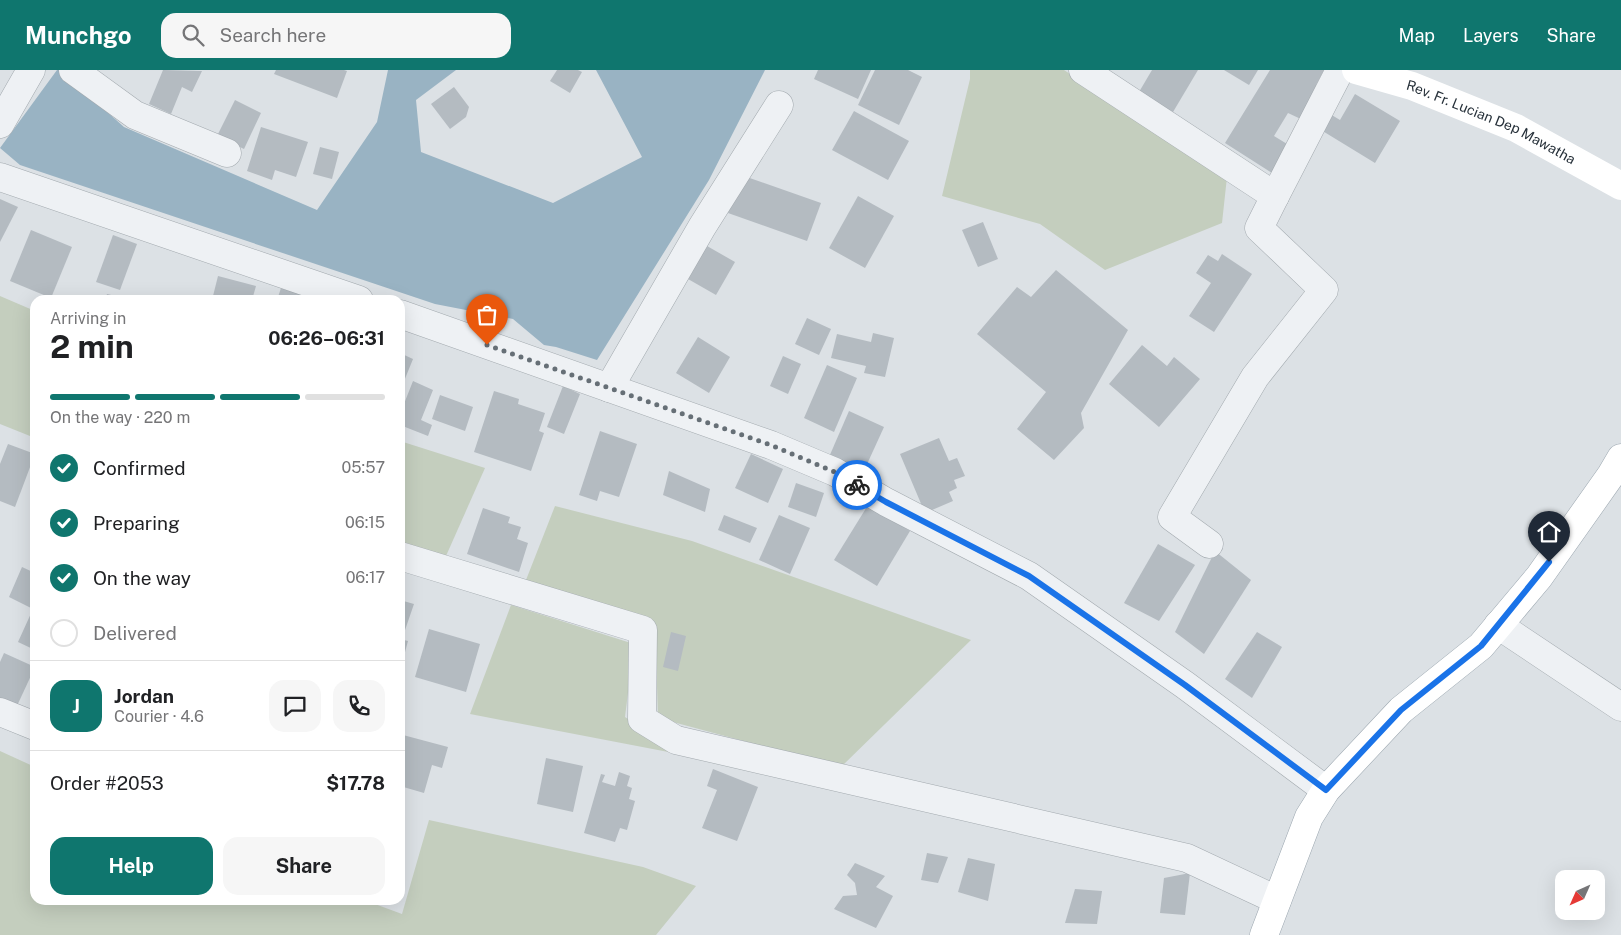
<!DOCTYPE html>
<html lang="en">
<head>
<meta charset="utf-8">
<style>
	:root { --surface:#fff; --page:#f6f6f6; --text:#202124; --muted:#757577; --line:#e0e0e0; --accent:#0f766e }
	body { margin:0; font-family:"Public Sans",sans-serif; background:var(--page); color:var(--text); height:100vh; display:flex; flex-direction:column; font-size:19px; white-space:nowrap }
	* { box-sizing:border-box; margin:0 }
	p { font-size:16px; color:var(--muted) }
	.icon { flex:none; width:28px; height:28px; fill:none; stroke:currentColor; stroke-width:2; stroke-linecap:round; stroke-linejoin:round }
	.map { position:relative; flex:1; overflow:hidden }
	.details { position:absolute; left:30px; top:225px; width:375px; height:610px; display:flex; flex-direction:column; background:var(--surface); border-radius:15px; box-shadow:0 5px 20px #0002 }
	.details>* { flex:none }
	.needle { width:32px; rotate:225deg }
	.buttons { position:absolute; left:1555px; top:800px; display:grid; gap:10px }
	.buttons a { display:grid; place-items:center; width:50px; height:50px; border-radius:10px; background:var(--surface); box-shadow:0 5px 20px #0002; font-size:25px }
	.pin { position:absolute; display:grid; place-items:center; width:42px; height:42px; color:#fff; margin:-51px -21px; border-radius:50% 50% 50% 0; rotate:-45deg; box-shadow:0 0 5px #0007 }
	.pin .icon { rotate:45deg }
	.courier { position:absolute; display:grid; place-items:center; width:50px; height:50px; margin:-25px; border:4px solid #1a73e8; border-radius:50%; background:#fff; color:#222; box-shadow:0 1px 6px #0007 }
	.head em { font-style:normal; font-weight:700 }
	.head div { display:flex; flex-direction:column-reverse }
	.head { display:flex; align-items:center; justify-content:space-between; height:85px; padding:0 20px }
	h1 { font-size:32px; font-weight:700; line-height:38px }
	.bar { display:grid; grid-template-columns:repeat(4,1fr); gap:8px 5px; align-content:center; height:60px; padding:0 20px }
	.bar i { height:6px; border-radius:4px; background:var(--line) }
	.bar .current { background:var(--accent) }
	.bar p { grid-column:span 4 }
	.line { display:flex; align-items:center; gap:12px; padding:0 20px; border-top:1px solid var(--line) }
	.line div { flex:1 }
	.round { display:grid; place-items:center; flex:none; width:52px; height:52px; border-radius:15px; background:var(--page) }
	ol { padding:0 20px; list-style:none }
	li { display:flex; align-items:center; gap:15px; height:55px }
	li p { margin-inline-start:auto }
	li .icon { padding:5px; border-radius:50%; background:var(--accent); color:#fff; stroke-width:4 }
	li:last-child { color:var(--muted) }
	li i { width:28px; height:28px; border:2px solid var(--line); border-radius:50% }
	.button { display:flex; gap:10px; margin-top:auto; padding:10px 20px }
	.button a { flex:1; height:58px; border-radius:15px; background:var(--accent); color:#fff; font-size:20px; font-weight:700; line-height:58px; text-align:center }
	.button a+a { background:var(--page); color:var(--text) }
	header { display:flex; align-items:center; gap:30px; box-sizing:border-box; height:70px; padding:0 25px; background:var(--accent); color:#fff }
	header strong { font-size:24px }
	nav { display:flex; gap:28px; margin-inline-start:auto; font-size:18px }
	.search { width:350px; height:45px; background:var(--page); display:flex; align-items:center; gap:12px; box-sizing:border-box; padding:0 18px; border-radius:15px; color:var(--muted); font-size:19px }
	.map>svg:first-child { display:block }
</style>
</head>
<body>
<header>
<strong>Munchgo</strong>
<div class="search"><svg class="icon" aria-label="search" viewBox="0 0 24 24"><circle cx="10" cy="10" r="6"/><path d="M15 15l6 6"/></svg>Search here</div>
<nav><a>Map</a><a>Layers</a><a>Share</a></nav>
</header>
<div class="map">
<svg width="1621" height="865" viewBox="0 0 1621 865">
	<rect width="100%" height="100%" fill="#dce1e5"/>
	<!-- green -->
	<g fill="#c4cebe">
		<polygon points="970,0 1064,0 1227,107 1222,153 1105,200 1040,154 942,126 970,9"/>
		<polygon points="0,226 35,241 35,368 0,354"/>
		<polygon points="400,371 485,398 446,486 400,472"/>
		<polygon points="555,436 692,471 971,570 841,697 658,648 655,552 526,510"/>
		<polygon points="511,535 634,574 625,647 684,685 470,644"/>
		<polygon points="0,681 35,697 35,830 364,830 402,844 429,750 643,797 696,816 656,865 0,865"/>
	</g>
	<!-- water -->
	<polygon fill="#99b3c3" points="57,0 60,0 124,57 317,140 377,52 388,0 456,0 416,30 421,82 553,133 642,87 596,0 765,0 709,110 597,290 556,277 544,275 513,249 435,234 20,95 0,78"/>
	<!-- building -->
	<g fill="#b4bbc1">
		<polygon points="163,0 202,1 192,22 182,17 171,44 149,34"/>
		<polygon points="276,0 344,0 347,1 337,28 274,4"/>
		<polygon points="557,0 578,0 582,2 570,23 550,11"/>
		<polygon points="818,0 871,0 858,29 814,9"/>
		<polygon points="875,0 908,0 922,7 899,55 858,35"/>
		<polygon points="1152,0 1198,0 1173,42 1139,22"/>
		<polygon points="1224,0 1258,0 1249,15"/>
		<polygon points="1270,0 1324,0 1316,15 1322,19 1305,51 1288,43 1274,66 1292,77 1275,105 1225,73"/>
		<polygon points="454,17 469,37 466,47 450,59 431,34"/>
		<polygon points="1355,24 1400,51 1375,93 1321,60 1330,44 1340,50"/>
		<polygon points="235,30 261,43 244,79 217,66"/>
		<polygon points="854,41 909,71 888,110 832,80"/>
		<polygon points="261,57 308,72 296,107 275,100 272,110 247,101"/>
		<polygon points="320,77 339,82 332,109 313,104"/>
		<polygon points="741,105 821,133 807,171 728,143"/>
		<polygon points="858,126 894,146 865,198 829,178"/>
		<polygon points="0,129 18,137 0,172"/>
		<polygon points="983,152 998,189 978,197 962,160"/>
		<polygon points="31,160 72,177 51,228 10,211"/>
		<polygon points="113,165 137,174 120,220 96,212"/>
		<polygon points="707,176 735,192 716,225 688,209"/>
		<polygon points="1222,184 1252,204 1214,262 1189,246 1211,213 1196,203 1208,185 1218,191"/>
		<polygon points="1056,200 1128,260 1081,343 1084,358 1054,390 1017,359 1046,322 977,264 1017,217 1031,227"/>
		<polygon points="218,206 256,216 252,230 212,230"/>
		<polygon points="282,215 327,230 277,230"/>
		<polygon points="107,224 128,229 128,230 105,230"/>
		<polygon points="807,248 831,259 819,285 795,274"/>
		<polygon points="873,263 894,268 885,307 864,303 866,296 831,288 837,264 871,272"/>
		<polygon points="698,267 730,287 709,323 676,303"/>
		<polygon points="1142,275 1167,296 1174,287 1200,309 1159,357 1109,314"/>
		<polygon points="400,283 413,289 400,321"/>
		<polygon points="783,286 801,294 788,324 770,316"/>
		<polygon points="827,295 857,308 834,362 804,348"/>
		<polygon points="413,311 433,320 421,350 432,355 428,366 400,355 400,344"/>
		<polygon points="563,316 580,324 564,364 547,357"/>
		<polygon points="494,321 519,329 518,334 545,343 539,361 544,363 531,401 474,382"/>
		<polygon points="440,325 473,337 465,361 432,349"/>
		<polygon points="849,341 884,357 863,403 829,387"/>
		<polygon points="600,361 637,374 619,427 600,421 597,431 579,425"/>
		<polygon points="939,368 949,391 957,388 965,406 954,410 957,418 949,422 953,431 925,443 900,384"/>
		<polygon points="8,374 35,384 15,437 0,431 0,394"/>
		<polygon points="751,384 783,399 768,433 735,418"/>
		<polygon points="669,401 710,419 705,442 663,425"/>
		<polygon points="796,413 824,423 816,447 788,437"/>
		<polygon points="868,435 910,461 877,516 834,490"/>
		<polygon points="483,438 510,447 508,453 521,457 517,469 528,473 519,502 467,484"/>
		<polygon points="724,445 757,458 750,473 718,460"/>
		<polygon points="779,445 810,458 790,504 759,490"/>
		<polygon points="1158,474 1195,495 1159,551 1124,533"/>
		<polygon points="1215,481 1251,510 1204,584 1175,562"/>
		<polygon points="22,497 35,503 35,580 18,572 33,539 9,527"/>
		<polygon points="400,530 414,534 404,563 400,561"/>
		<polygon points="429,559 480,574 466,622 415,607"/>
		<polygon points="671,562 686,566 678,601 663,597"/>
		<polygon points="1257,562 1282,577 1252,628 1225,609"/>
		<polygon points="400,569 408,571 401,597 400,597"/>
		<polygon points="4,583 35,597 16,638 0,631 0,592"/>
		<polygon points="403,665 448,677 442,698 432,695 424,723 400,716 400,677"/>
		<polygon points="546,688 583,696 573,742 537,734"/>
		<polygon points="713,699 758,717 737,771 702,758 717,720 707,716"/>
		<polygon points="619,702 630,706 627,716 632,718 629,729 635,731 627,760 620,758 615,772 584,763 601,704 605,705 602,712 615,716"/>
		<polygon points="927,783 948,787 938,813 921,810"/>
		<polygon points="968,788 995,794 988,831 958,822"/>
		<polygon points="855,793 885,806 876,817 893,826 876,858 834,839 843,826 857,825 855,813 847,805"/>
		<polygon points="1190,803 1185,845 1160,843 1164,808"/>
		<polygon points="1075,819 1102,821 1097,854 1065,853"/>
	</g>
	<g fill="none" stroke-linecap="round" stroke-linejoin="round">
		<defs>
			<g id="street">
				<polyline points="73,0 135,45 227,83"/>
				<polyline points="1083,0 1275,126 1340,0"/>
				<polyline points="0,54 31,0"/>
				<polyline points="0,107 359,230"/>
				<polyline points="400,244 771,375 835,402 886,432 1029,506 1185,615 1326,720"/>
				<polyline points="609,318 702,157 779,35"/>
				<polyline points="1209,474 1172,447 1255,307 1324,220 1259,158 1275,126"/>
				<polyline points="400,486 643,560 642,649 676,670 1187,788 1277,830"/>
				<polyline points="1498,555 1621,637"/>
				<polyline points="0,642 35,656"/>
			</g>
			<polyline id="primary" points="1264,865 1309,747 1326,720 1401,640 1481,576 1539,507 1611,405 1621,388"/>
		</defs>
		<!-- street casing -->
		<use href="#street" stroke="#a2a9ae" stroke-width="29"/>
		<!-- primary casing -->
		<use href="#primary" stroke="#9ca7b0" stroke-width="29"/>
		<!-- street -->
		<use href="#street" stroke="#eef1f4" stroke-width="28"/>
		<!-- secondary -->
		<path stroke="#fff" stroke-width="28" id="s1" d="M1356,0L1412,16L1516,58L1621,116"/>
		<!-- primary -->
		<use href="#primary" stroke="#fff" stroke-width="28"/>
	</g>
	<g fill="none" stroke-linecap="round" stroke-linejoin="round">
		<!-- done -->
		<polyline stroke="#666f76" stroke-width="5" stroke-dasharray="0 9" points="487,275 771,375 835,402 857,415"/>
		<!-- route -->
		<polyline stroke="#1a73e8" stroke-width="6" points="857,415 886,432 1029,506 1185,615 1326,720 1401,640 1481,576 1549,492"/>
	</g>
	<g text-anchor="middle" stroke-width="4.5" stroke-linejoin="round" paint-order="stroke">
		<!-- street labels -->
		<g font-size="14" fill="#27313a" stroke="#ebeff3">
			<text dy="5" stroke="none"><textPath href="#s1" startOffset="145">Rev. Fr. Lucian Dep Mawatha</textPath></text>
		</g>
	</g>
</svg>
<div class="buttons">
<a><svg class="needle" viewBox="-14 -14 28 28"><path d="M0-13l5 13h-10z" fill="#e53935"/><path d="M0 13l5-13h-10z" fill="#757577"/></svg></a>
</div>
<div class="pin" style="left:487px;top:275px;background:#ea580c"><svg class="icon" aria-label="bag" viewBox="0 0 24 24"><path d="M5 8h14l-1 12H6zM9 8a3 3 0 0 1 6 0"/></svg></div>
<div class="pin" style="left:1549px;top:492px;background:#1f2937"><svg class="icon" aria-label="home" viewBox="0 0 24 24"><path d="M3 11l9-7 9 7M6 9v11h12V9"/></svg></div>
<div class="courier" style="left:857px;top:415px"><svg class="icon" aria-label="bike" viewBox="0 0 24 24"><circle cx="6" cy="16" r="4"/><circle cx="18" cy="16" r="4"/><path d="M6 16l4-8h5l3 8M10 8l3 8H6M13 5h3"/></svg></div>
<section class="details">
<div class="head"><div><h1>2 min</h1><p>Arriving in</p></div><em>06:26–06:31</em></div>
<div class="bar"><i class="current"></i><i class="current"></i><i class="current"></i><i></i><p>On the way · 220 m</p></div>
<ol>
<li><svg class="icon" aria-label="check" viewBox="0 0 24 24"><path d="M5 12l5 5 9-10"/></svg>Confirmed<p>05:57</p></li>
<li><svg class="icon" aria-label="check" viewBox="0 0 24 24"><path d="M5 12l5 5 9-10"/></svg>Preparing<p>06:15</p></li>
<li><svg class="icon" aria-label="check" viewBox="0 0 24 24"><path d="M5 12l5 5 9-10"/></svg>On the way<p>06:17</p></li>
<li><i></i>Delivered</li>
</ol>
<div class="line" style="height:90px"><b class="round" style="background:var(--accent);color:#fff">J</b><div><b>Jordan</b><p>Courier · 4.6</p></div><a class="round"><svg class="icon" aria-label="chat" viewBox="0 0 24 24"><path d="M4 5h16v11H9l-5 4z"/></svg></a><a class="round"><svg class="icon" aria-label="phone" viewBox="0 0 24 24"><path d="M5 4h4l2 5-3 2q2 4 5 5l2-3 5 2v4C11 20 4 13 5 4z"/></svg></a></div>
<div class="line" style="height:65px"><div>Order #2053</div><b>$17.78</b></div>
<div class="button"><a>Help</a><a>Share</a></div>
</section>
</div>
</body>
</html>
